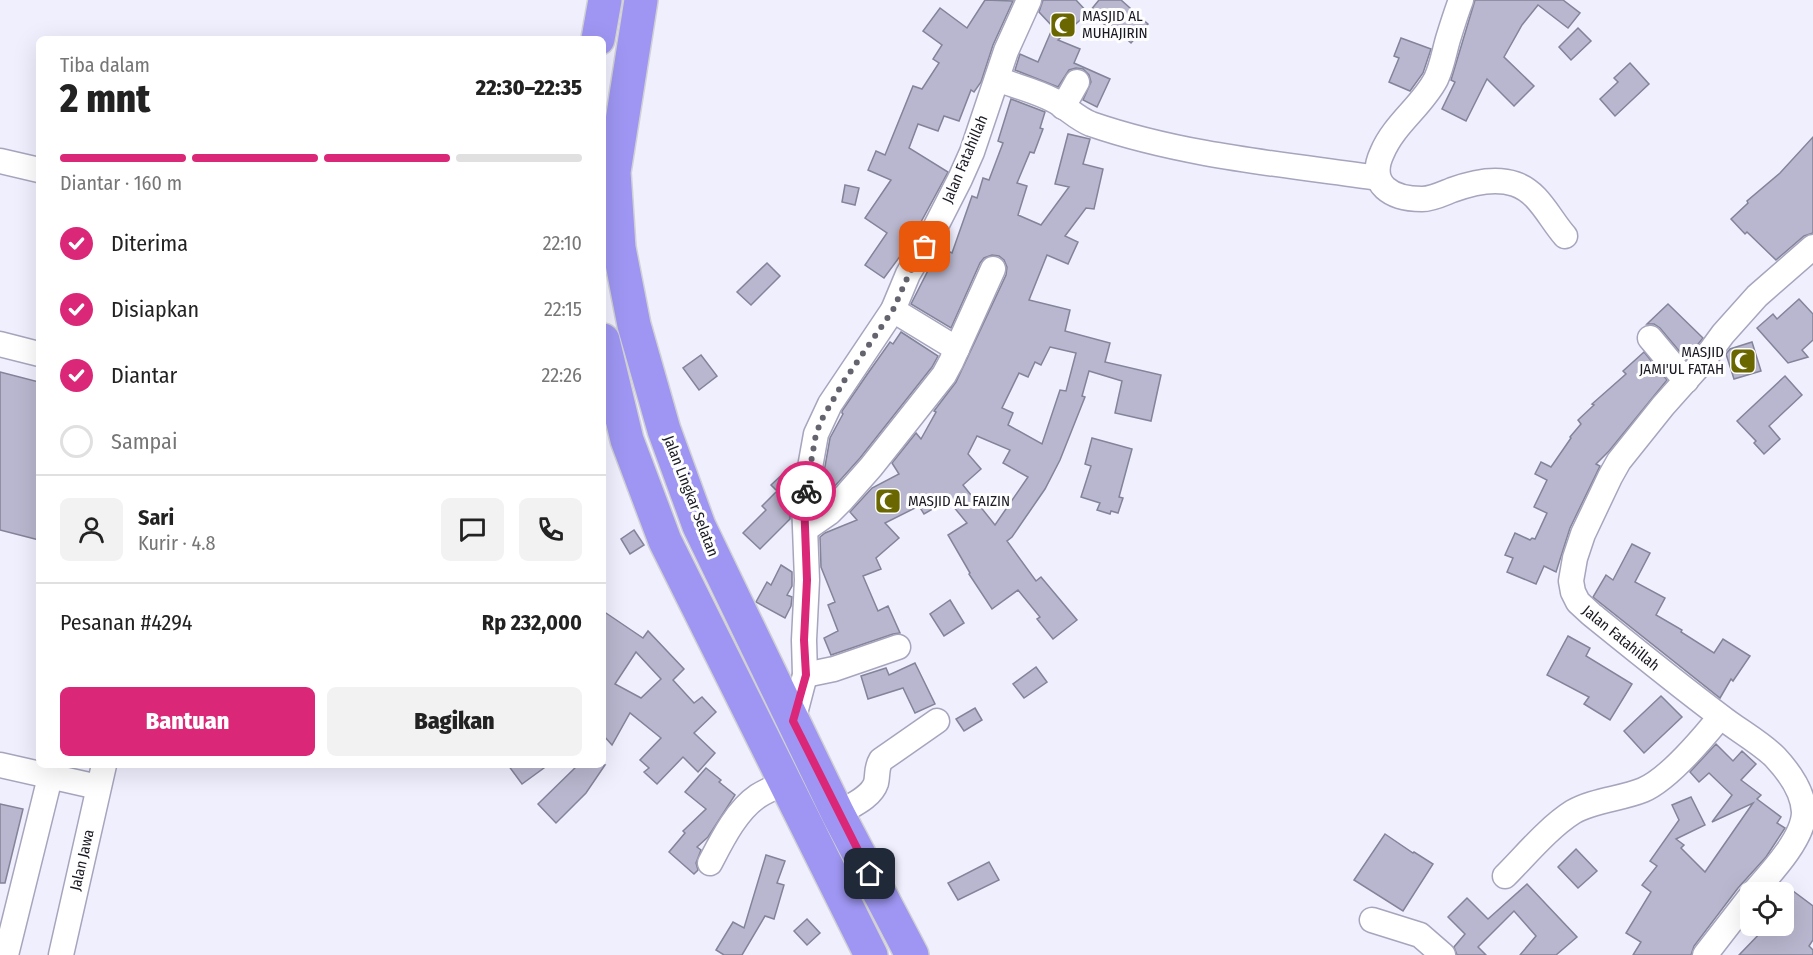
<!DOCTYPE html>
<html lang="id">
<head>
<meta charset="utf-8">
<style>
	:root { --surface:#fff; --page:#f2f2f2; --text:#222; --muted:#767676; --line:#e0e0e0; --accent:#db2777 }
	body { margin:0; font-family:"Fira Sans Condensed",sans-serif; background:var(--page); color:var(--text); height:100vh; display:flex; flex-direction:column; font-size:22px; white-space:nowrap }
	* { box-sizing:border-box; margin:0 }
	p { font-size:20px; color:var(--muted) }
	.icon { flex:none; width:33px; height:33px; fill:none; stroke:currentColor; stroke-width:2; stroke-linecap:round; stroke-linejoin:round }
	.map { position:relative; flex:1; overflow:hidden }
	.details { position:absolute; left:36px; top:36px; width:570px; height:732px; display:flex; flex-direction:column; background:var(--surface); border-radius:9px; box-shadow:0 6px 24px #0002 }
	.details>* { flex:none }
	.controls { position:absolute; left:1740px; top:882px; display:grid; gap:12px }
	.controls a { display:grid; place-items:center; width:54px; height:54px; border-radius:9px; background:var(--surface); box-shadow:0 6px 24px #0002; font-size:30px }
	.pin { position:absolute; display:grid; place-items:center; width:51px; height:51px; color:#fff; margin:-26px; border-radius:12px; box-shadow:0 3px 9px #0006 }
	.courier { position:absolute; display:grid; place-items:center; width:60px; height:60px; margin:-30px; border:4px solid #db2777; border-radius:50%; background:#fff; color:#222; box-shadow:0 2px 8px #0007 }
	.headline em { font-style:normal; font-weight:800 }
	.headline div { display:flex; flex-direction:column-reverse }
	.headline { display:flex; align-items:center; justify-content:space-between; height:102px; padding:0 24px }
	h1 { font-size:39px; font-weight:800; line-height:45px }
	.bar { display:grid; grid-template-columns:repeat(4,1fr); gap:9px 6px; align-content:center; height:72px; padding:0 24px }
	.bar i { height:8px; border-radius:4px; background:var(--line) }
	.bar .current { background:var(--accent) }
	.bar p { grid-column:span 4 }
	.line { display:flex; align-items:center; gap:15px; padding:0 24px; border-top:2px solid var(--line) }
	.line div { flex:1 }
	.round { display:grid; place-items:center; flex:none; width:63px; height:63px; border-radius:9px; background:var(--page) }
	ol { padding:0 24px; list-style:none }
	li { display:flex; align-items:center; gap:18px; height:66px }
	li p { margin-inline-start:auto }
	li .icon { padding:6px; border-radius:50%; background:var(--accent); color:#fff; stroke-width:4 }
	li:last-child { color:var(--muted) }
	li i { width:33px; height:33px; border:3px solid var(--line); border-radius:50% }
	.button { display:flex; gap:12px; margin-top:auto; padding:12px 24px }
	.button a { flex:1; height:69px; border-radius:9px; background:var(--accent); color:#fff; font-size:24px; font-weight:800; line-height:69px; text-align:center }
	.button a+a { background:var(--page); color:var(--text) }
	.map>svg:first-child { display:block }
</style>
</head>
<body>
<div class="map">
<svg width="1813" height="955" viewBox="0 0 1813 955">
	<rect width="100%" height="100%" fill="#efeffe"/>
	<!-- building -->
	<g fill="#b8b7cf" stroke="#838399" stroke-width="1.5" fill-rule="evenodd">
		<polygon points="985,0 1013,1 993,45 981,82 974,92 971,90 959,121 944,116 938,131 918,124 909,148 948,172 909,244 884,278 865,265 887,233 865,218 891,180 868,170 876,151 885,155 913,86 922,89 939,63 933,59 942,45 923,31 940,8 967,28"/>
		<polygon points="1043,0 1076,0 1088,13 1058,40 1080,49 1074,63 1110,79 1097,107 1083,100 1091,82 1089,75 1083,69 1076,68 1069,70 1058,87 1015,70 1020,54 1038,62 1053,27 1039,12"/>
		<polygon points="1099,0 1121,0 1148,24 1131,43 1109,23 1106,26 1090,11"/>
		<polygon points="1475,0 1563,0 1580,13 1568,28 1538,5 1522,25 1504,57 1534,86 1514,106 1487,79 1466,121 1442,109 1455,82 1451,80"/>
		<polygon points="1578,28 1591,41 1571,60 1559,47"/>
		<polygon points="1401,38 1431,49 1423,73 1410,91 1389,82 1399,58 1394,56"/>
		<polygon points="1630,63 1649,84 1615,116 1600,99 1618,82 1614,78"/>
		<path d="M1011,99L1045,112L1040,128L1043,129L1034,153L1030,152L1017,183L1027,186L1018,215L1041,225L1069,187L1055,184L1068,134L1090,139L1083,164L1103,169L1094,209L1086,208L1065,236L1078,242L1068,264L1047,255L1029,300L1070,310L1065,331L1110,343L1105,362L1161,375L1151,421L1115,413L1122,381L1089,371L1082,396L1085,397L1060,460L1045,489L1012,537L1007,541L1036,581L1041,577L1077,620L1053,639L1037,619L1040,617L1018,590L992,609L969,574L970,573L948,535L967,523L948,500L924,514L919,506L885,523L899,538L876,558L881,569L863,576L878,611L888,606L900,633L893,634L831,655L824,638L838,631L828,605L835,602L821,567L820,537L825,533L857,520L850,512L872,488L899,474L892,463L916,433L921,439L936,412L934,411L956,382L1006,275L1007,267L1004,260L999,256L992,255L984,258L980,263L951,328L911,304L940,247L952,253L972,196L977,198L983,178L989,180L1003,143L998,141ZM1050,347L1076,353L1066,391L1060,390L1042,444L1008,425L1013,413L1002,408L1019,373L1028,377L1035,362L1041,365ZM977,436L1010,450L1003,463L1028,477L995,525L963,485L981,469L968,454Z"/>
		<polygon points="1813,137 1813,233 1804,236 1776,260 1747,232 1745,234 1731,219 1748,203 1747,201 1780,173"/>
		<polygon points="845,185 859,188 855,205 842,202"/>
		<polygon points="767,263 780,276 751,305 737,292"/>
		<polygon points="1799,299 1813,314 1813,340 1802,350 1808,357 1788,363 1757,328 1773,314 1777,319"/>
		<polygon points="1668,304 1703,338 1686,359 1660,328 1654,324 1647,324"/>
		<polygon points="901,332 938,356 932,367 860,458 825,497 820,492 823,487 821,489 830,438 843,414 842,413 842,411 866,376 890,342 893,344"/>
		<polygon points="1752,342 1761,371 1734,379 1726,354 1730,349"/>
		<polygon points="1644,352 1667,380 1609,451 1596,464 1600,466 1570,528 1556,572 1544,566 1536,584 1507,572 1513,558 1505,555 1515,533 1530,540 1532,538 1535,539 1547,513 1534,507 1547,480 1535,474 1541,462 1551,467 1571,438 1570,437 1581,424 1578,420 1594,405 1592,404 1626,374 1623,371"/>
		<polygon points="701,355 717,376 699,390 683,368"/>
		<polygon points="0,372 39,382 39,540 0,530"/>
		<polygon points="1785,376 1802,395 1769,426 1780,439 1764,454 1754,443 1756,441 1737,421"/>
		<polygon points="1092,438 1132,449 1119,497 1123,498 1118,513 1111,511 1110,514 1097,510 1100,503 1081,497 1091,466 1085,464"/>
		<polygon points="788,469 794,475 790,497 783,505 790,512 790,519 760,549 743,533 766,510 762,506 777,491 771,485"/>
		<polygon points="634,530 644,545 630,554 621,539"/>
		<polygon points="1632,544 1650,553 1635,582 1665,598 1656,615 1682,630 1681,632 1714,653 1723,639 1750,656 1733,681 1731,679 1720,698 1593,597 1606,575 1613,580"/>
		<polygon points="781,565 792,572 792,586 787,595 792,597 791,606 785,618 756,602 767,582 771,585"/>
		<polygon points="950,600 964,623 944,636 930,614"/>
		<path d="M603,611L643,638L648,631L684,669L673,680L694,703L702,697L716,712L694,733L715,753L698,772L683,757L657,784L644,772L649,768L640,760L661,738L630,713L612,745L603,735ZM636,652L661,679L641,698L615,684Z"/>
		<polygon points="1568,636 1590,648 1586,656 1632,684 1610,720 1584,704 1589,697 1547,675"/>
		<polygon points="915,663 935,704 915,713 903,688 868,699 861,676 886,668 889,675"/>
		<polygon points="1036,667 1047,682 1024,698 1013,684"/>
		<polygon points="1661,696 1682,717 1644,753 1624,731"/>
		<polygon points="975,708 982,720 964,731 956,719"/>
		<polygon points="1716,744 1733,761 1742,751 1756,764 1741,780 1761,795 1757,799 1781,817 1777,823 1785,828 1766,857 1738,888 1694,946 1691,955 1633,955 1641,942 1626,933 1651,892 1642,885 1657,866 1650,861 1679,820 1672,805 1691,797 1705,825 1676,839 1684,845 1681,848 1705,872 1753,803 1712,822 1732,795 1709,773 1699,782 1690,772"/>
		<polygon points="508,765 548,765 522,784"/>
		<polygon points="578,765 605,765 586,793 556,823 538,804"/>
		<polygon points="706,768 721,780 719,782 735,795 708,837 697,847 701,850 696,863 698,870 694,874 669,852 685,833 683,831 706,809 685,792"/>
		<polygon points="0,804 23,809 5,883 0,883"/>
		<polygon points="1385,834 1413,853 1414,852 1433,864 1403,911 1354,880"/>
		<polygon points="1576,849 1597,871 1578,888 1558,867"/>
		<polygon points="766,855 785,861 777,883 784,885 774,919 765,916 742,955 724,955 716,950 733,922 744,928"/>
		<polygon points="989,862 999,880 958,900 948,883"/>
		<polygon points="1527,884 1577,937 1556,955 1520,955 1536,936 1514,911 1478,947 1486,955 1457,955 1454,947 1465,934 1448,917 1467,898 1488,919"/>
		<polygon points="1789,888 1813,906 1813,940 1809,946 1813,950 1813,955 1739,955 1767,926 1784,926 1784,895"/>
		<polygon points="807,919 820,933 807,945 794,931"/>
	</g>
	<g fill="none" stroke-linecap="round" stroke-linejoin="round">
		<defs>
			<g id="minor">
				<path d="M1461,0C1456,13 1452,26 1448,39C1444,53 1442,66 1436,79C1422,106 1394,124 1382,153C1367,185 1392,199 1422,199C1432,199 1442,194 1452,190C1471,183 1495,177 1515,184C1539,192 1549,218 1565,236"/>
				<path d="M997,79C1015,86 1036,91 1053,100C1067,107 1076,118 1091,124C1184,156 1281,164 1378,178"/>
				<polyline points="1063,107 1077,82"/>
				<polyline points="0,161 39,170"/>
				<polyline points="893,310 957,349"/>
				<polyline points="1650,338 1686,381"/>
				<polyline points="0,344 39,354"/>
				<polyline points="806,529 829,513 841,501 871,467 944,375 951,362 993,269"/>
				<polyline points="805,675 834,669 898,647"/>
				<polyline points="793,721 805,675 804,640 807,580 804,501 816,434 830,404 893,310 908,274 936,226 960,179 972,152 1006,51 1029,0"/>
				<polyline points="0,765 98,787"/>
				<path d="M838,814C850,806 871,798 876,783C878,775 876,768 881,760L937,721"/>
				<path d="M710,863C722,840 736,811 758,796C766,791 775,787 784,783"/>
				<path d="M1505,876C1525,856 1549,827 1573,812C1594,800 1621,799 1643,790C1669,779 1703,738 1720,717"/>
				<path d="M1754,892C1770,874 1804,838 1804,812C1803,791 1789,772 1775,757C1760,742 1736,729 1720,716C1676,683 1633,648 1591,614L1578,602L1573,592L1571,581L1575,558L1583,534L1610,477L1619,461L1663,406L1704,360L1723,334L1757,296L1813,247"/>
				<polyline points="1372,920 1420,935 1443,955"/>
				<polyline points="6,955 53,765"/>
				<polyline points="61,955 104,765"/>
				<polyline points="1705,955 1750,897"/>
			</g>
			<g id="highway">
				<polyline points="641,0 614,172 619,248 634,325 664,430 699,526 838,814 912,955"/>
				<polyline points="598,39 605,0"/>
				<polyline points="603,340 627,440 665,541 871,955"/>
			</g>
		</defs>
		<!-- minor casing -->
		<use href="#minor" stroke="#a6a5bd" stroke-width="27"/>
		<!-- highway casing -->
		<use href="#highway" stroke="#d1d1d3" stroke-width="36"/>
		<!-- minor -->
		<use href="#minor" stroke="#fff" stroke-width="24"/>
		<!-- highway -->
		<use href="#highway" stroke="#9e96f2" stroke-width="33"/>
	</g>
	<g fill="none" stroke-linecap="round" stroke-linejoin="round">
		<!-- done -->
		<polyline stroke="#64646f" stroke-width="6" stroke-dasharray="0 10.8" points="806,491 816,434 822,419 844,381 893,310 909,274 925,247"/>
		<!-- route -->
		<polyline stroke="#db2777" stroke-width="8" points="806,491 804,501 807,580 804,640 806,675 793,721 870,874"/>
	</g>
	<!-- icons -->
	<defs>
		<symbol id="mosque-square" viewBox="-11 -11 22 22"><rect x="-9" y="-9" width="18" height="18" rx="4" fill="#6b6700" stroke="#fefefe"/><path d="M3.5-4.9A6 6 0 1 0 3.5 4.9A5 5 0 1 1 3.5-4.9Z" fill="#fff"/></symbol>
	</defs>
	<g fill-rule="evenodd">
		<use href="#mosque-square" x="1048" y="10" width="30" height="30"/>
		<use href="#mosque-square" x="1728" y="346" width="30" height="30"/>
		<use href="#mosque-square" x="873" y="486" width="30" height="30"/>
	</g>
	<g text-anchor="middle" stroke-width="6" stroke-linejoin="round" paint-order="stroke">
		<!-- poi labels -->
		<g font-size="15" fill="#191922" stroke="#fefefe" text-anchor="start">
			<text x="1082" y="21">MASJID AL<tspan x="1082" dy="17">MUHAJIRIN</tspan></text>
			<text x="1724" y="357" text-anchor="end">MASJID<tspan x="1724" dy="17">JAMI'UL FATAH</tspan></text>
			<text x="908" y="506">MASJID AL FAIZIN</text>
		</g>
		<!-- street labels -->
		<g font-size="15" fill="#191922" stroke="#fefefe">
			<text transform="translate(965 159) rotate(-67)" y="5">Jalan Fatahillah</text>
			<text transform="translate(691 496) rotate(69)" y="5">Jalan Lingkar Selatan</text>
			<text transform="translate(1621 638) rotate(39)" y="5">Jalan Fatahillah</text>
			<text transform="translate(82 860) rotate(-77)" y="5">Jalan Jawa</text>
		</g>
	</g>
</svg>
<div class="controls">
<a><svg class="icon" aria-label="locate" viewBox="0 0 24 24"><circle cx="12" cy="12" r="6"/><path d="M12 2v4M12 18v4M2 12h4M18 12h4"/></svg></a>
</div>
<div class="pin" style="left:925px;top:247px;background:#ea580c"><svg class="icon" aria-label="bag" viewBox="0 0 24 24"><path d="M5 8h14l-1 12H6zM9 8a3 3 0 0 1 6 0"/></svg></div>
<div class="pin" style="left:870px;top:874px;background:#1f2937"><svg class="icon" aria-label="home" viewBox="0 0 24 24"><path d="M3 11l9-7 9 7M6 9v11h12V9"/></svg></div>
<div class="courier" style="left:806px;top:491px"><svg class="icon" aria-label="bike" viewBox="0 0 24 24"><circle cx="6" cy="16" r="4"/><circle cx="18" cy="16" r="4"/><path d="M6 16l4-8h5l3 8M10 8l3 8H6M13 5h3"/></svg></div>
<section class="details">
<div class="headline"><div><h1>2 mnt</h1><p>Tiba dalam</p></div><em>22:30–22:35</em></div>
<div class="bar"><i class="current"></i><i class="current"></i><i class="current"></i><i></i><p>Diantar · 160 m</p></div>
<ol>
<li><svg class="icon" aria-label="check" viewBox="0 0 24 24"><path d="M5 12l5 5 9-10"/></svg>Diterima<p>22:10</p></li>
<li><svg class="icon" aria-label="check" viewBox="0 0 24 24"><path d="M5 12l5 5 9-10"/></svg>Disiapkan<p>22:15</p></li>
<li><svg class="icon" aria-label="check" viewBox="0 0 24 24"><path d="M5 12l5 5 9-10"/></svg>Diantar<p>22:26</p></li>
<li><i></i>Sampai</li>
</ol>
<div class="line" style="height:108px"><a class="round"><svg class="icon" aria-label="person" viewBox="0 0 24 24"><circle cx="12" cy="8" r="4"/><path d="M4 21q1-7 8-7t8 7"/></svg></a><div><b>Sari</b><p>Kurir · 4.8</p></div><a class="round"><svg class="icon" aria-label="chat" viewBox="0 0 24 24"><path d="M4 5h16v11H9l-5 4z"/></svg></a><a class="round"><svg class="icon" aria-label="phone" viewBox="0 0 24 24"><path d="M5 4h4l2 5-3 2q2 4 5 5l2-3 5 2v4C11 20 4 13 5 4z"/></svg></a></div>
<div class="line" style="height:78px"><div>Pesanan #4294</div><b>Rp 232,000</b></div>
<div class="button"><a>Bantuan</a><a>Bagikan</a></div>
</section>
</div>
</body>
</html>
